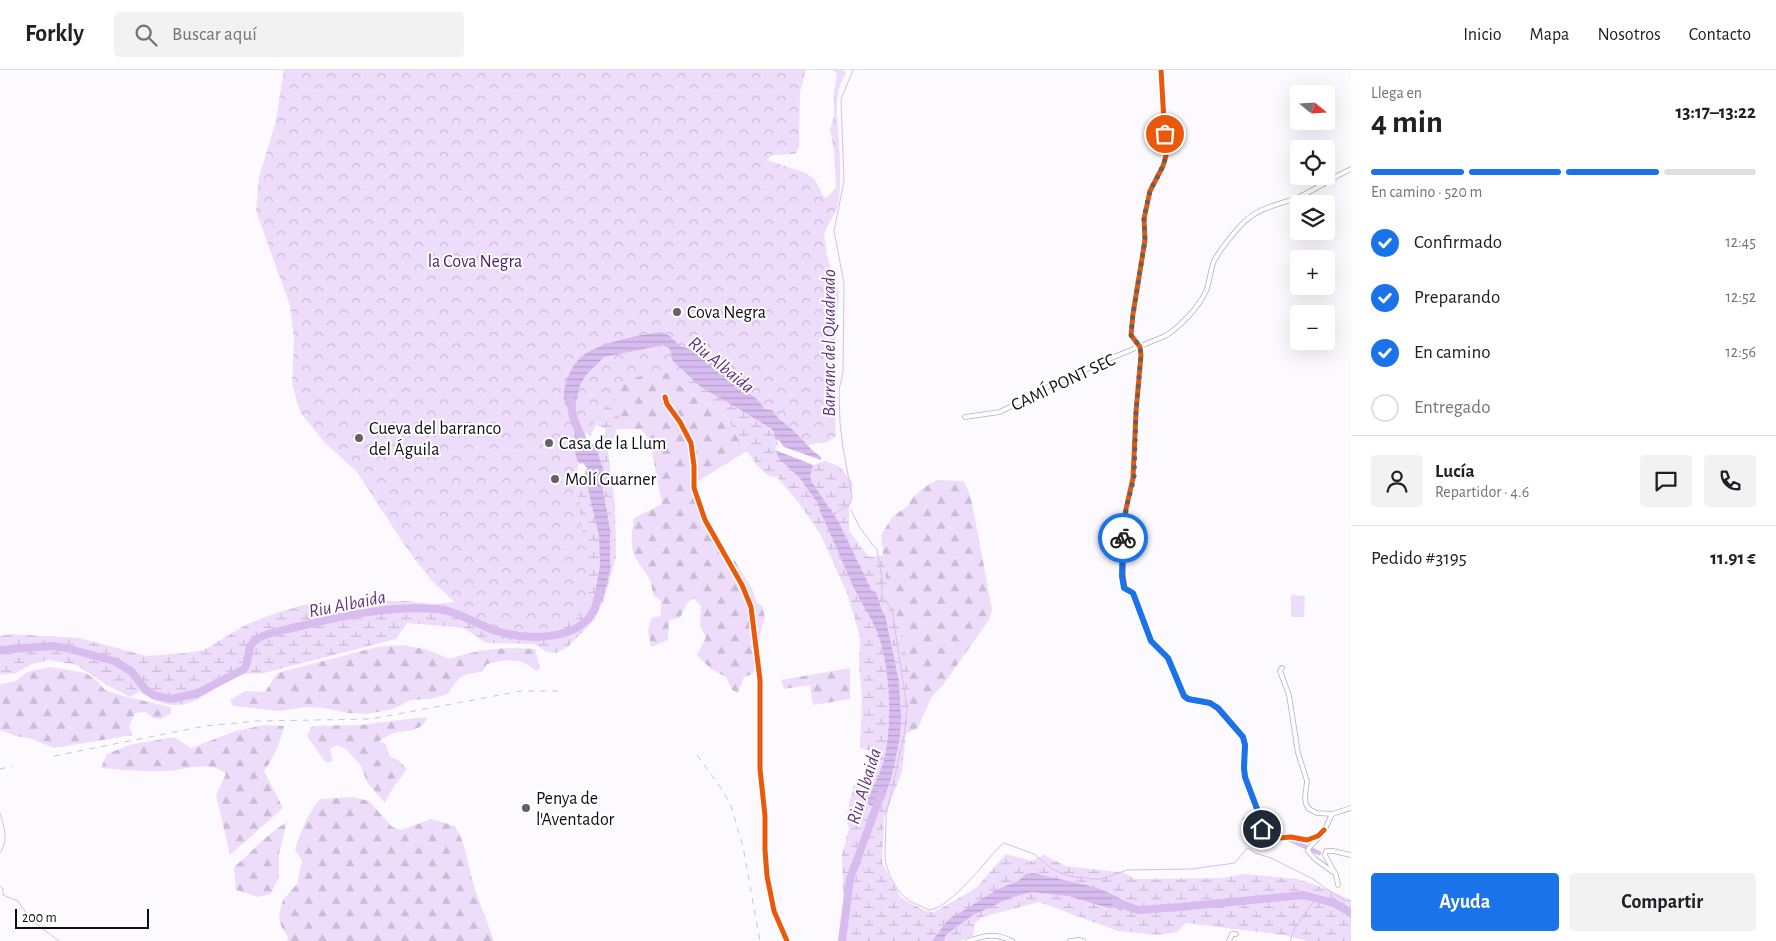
<!DOCTYPE html>
<html lang="es">
<head>
<meta charset="utf-8">
<style>
	:root { --surface:#fff; --page:#f2f2f2; --text:#202124; --muted:#757577; --line:#e0e0e0; --accent:#1a73e8 }
	body { margin:0; font-family:"Alegreya Sans",sans-serif; background:var(--page); color:var(--text); height:100vh; display:flex; flex-direction:column; font-size:19px; white-space:nowrap }
	* { box-sizing:border-box; margin:0 }
	p { font-size:16px; color:var(--muted) }
	.icon { flex:none; width:28px; height:28px; fill:none; stroke:currentColor; stroke-width:2; stroke-linecap:round; stroke-linejoin:round }
	.map { position:relative; flex:1; overflow:hidden }
	.sheet { display:flex; flex-direction:column; background:var(--surface); width:425px }
	.sheet>* { flex:none }
	.needle { width:32px; rotate:108deg }
	.controls { position:absolute; left:1290px; top:15px; display:grid; gap:10px }
	.controls a { display:grid; place-items:center; width:45px; height:45px; border-radius:5px; background:var(--surface); box-shadow:0 5px 20px #0002; font-size:25px }
	.scale { position:absolute; left:15px; bottom:12px; width:134px; box-sizing:border-box; padding-left:5px; border:2px solid #110e13; border-top:0; font-size:14px; line-height:18px; white-space:nowrap; color:#110e13; -webkit-text-stroke:4px #fff; paint-order:stroke }
	.pin { position:absolute; display:grid; place-items:center; width:42px; height:42px; color:#fff; margin:-21px; border:2px solid #fff; border-radius:50%; box-shadow:0 1px 5px #0007 }
	.courier { position:absolute; display:grid; place-items:center; width:50px; height:50px; margin:-25px; border:4px solid #1a73e8; border-radius:50%; background:#fff; color:#222; box-shadow:0 1px 6px #0007 }
	.headline em { font-style:normal; font-weight:600 }
	.headline div { display:flex; flex-direction:column-reverse }
	.headline { display:flex; align-items:center; justify-content:space-between; height:85px; padding:0 20px }
	h1 { font-size:32px; font-weight:600; line-height:38px }
	.bar { display:grid; grid-template-columns:repeat(4,1fr); gap:8px 5px; align-content:center; height:60px; padding:0 20px }
	.bar i { height:6px; border-radius:4px; background:var(--line) }
	.bar .current { background:var(--accent) }
	.bar p { grid-column:span 4 }
	.line { display:flex; align-items:center; gap:12px; padding:0 20px; border-top:1px solid var(--line) }
	.line div { flex:1 }
	.round { display:grid; place-items:center; flex:none; width:52px; height:52px; border-radius:5px; background:var(--page) }
	ol { padding:0 20px; list-style:none }
	li { display:flex; align-items:center; gap:15px; height:55px }
	li p { margin-inline-start:auto }
	li .icon { padding:5px; border-radius:50%; background:var(--accent); color:#fff; stroke-width:4 }
	li:last-child { color:var(--muted) }
	li i { width:28px; height:28px; border:2px solid var(--line); border-radius:50% }
	.button { display:flex; gap:10px; margin-top:auto; padding:10px 20px }
	.button a { flex:1; height:58px; border-radius:5px; background:var(--accent); color:#fff; font-size:20px; font-weight:600; line-height:58px; text-align:center }
	.button a+a { background:var(--page); color:var(--text) }
	header { display:flex; align-items:center; gap:30px; box-sizing:border-box; height:70px; padding:0 25px; background:var(--surface); border-bottom:1px solid var(--line) }
	header strong { font-size:24px }
	nav { display:flex; gap:28px; margin-inline-start:auto; font-size:18px }
	.search { width:350px; height:45px; background:var(--page); display:flex; align-items:center; gap:12px; box-sizing:border-box; padding:0 18px; border-radius:5px; color:var(--muted); font-size:19px }
	main { display:flex; flex:1; min-height:0 }
	.map>svg:first-child { display:block }
</style>
</head>
<body>
<header>
<strong>Forkly</strong>
<div class="search"><svg class="icon" aria-label="search" viewBox="0 0 24 24"><circle cx="10" cy="10" r="6"/><path d="M15 15l6 6"/></svg>Buscar aquí</div>
<nav><a>Inicio</a><a>Mapa</a><a>Nosotros</a><a>Contacto</a></nav>
</header>
<main>
<div class="map">
<svg width="1351" height="871" viewBox="0 0 1351 871">
	<defs>
		<pattern id="forest-firs" width="22" height="20" patternUnits="userSpaceOnUse" patternTransform="scale(1.25)"><rect width="22" height="20" fill="#edddfa"/><path d="M5 1l3.5 6h-7zM16 11l3.5 6h-7z" fill="#cabcd5"/></pattern>
		<pattern id="wetland-marsh" width="20" height="14" patternUnits="userSpaceOnUse" patternTransform="scale(1.25)"><rect width="20" height="14" fill="#edddfa"/><path d="M1 5h8M5 5V1M11 12h8M15 12V8" fill="none" stroke="#cabcd5"/></pattern>
		<pattern id="park-crowns" width="20" height="18" patternUnits="userSpaceOnUse" patternTransform="scale(1.25)"><rect width="20" height="18" fill="#edddfa"/><path d="M2 6a3 3 0 1 1 6 0M12 15a3 3 0 1 1 6 0" fill="none" stroke="#cabcd5"/></pattern>
		<pattern id="water-rules" width="6" height="5" patternUnits="userSpaceOnUse" patternTransform="scale(1.25)"><rect width="6" height="5" fill="#d8bcef"/><path d="M0 2.5h6" fill="none" stroke="#b8a0cc"/></pattern>
	</defs>
	<rect width="100%" height="100%" fill="#fcfafe"/>
	<!-- forest -->
	<g fill="url(#forest-firs)">
		<path d="M667,297L681,316L725,346L747,381L692,415L691,419L704,453L725,490L735,491L753,521L757,533L762,536L765,548L760,564L756,598L752,604L744,607L738,623L732,620L726,607L711,599L697,585L706,567L700,557L701,536L694,528L687,533L680,548L669,550L668,570L651,577L648,560L651,548L661,546V531L653,525C651,504 646,506 637,490C629,477 632,462 634,448L662,434L650,371L641,359H617C619,347 617,346 615,335C613,323 618,311 623,300Z"/>
		<polygon points="938,410 964,411 971,428 992,539 989,550 943,615 931,628 918,658 906,664 909,635 909,601 903,565 898,548 888,527 881,465 893,446 908,436 913,427 929,414"/>
		<path d="M402,575L425,579L450,589C478,579 506,577 535,579L540,598L537,601C517,586 510,589 487,594L482,602C462,603 459,607 448,624L430,629L411,630L393,639L367,644L348,643L324,638L305,637L280,641L233,636L230,630L245,621L265,622L277,603L377,577Z"/>
		<polygon points="50,597 86,603 98,612 105,620 123,626 171,637 171,643 162,649 153,648 146,642 135,643 129,656 133,665 54,678 29,668 16,666 0,660 0,614 16,611 27,602"/>
		<polygon points="850,598 850,629 813,635 810,615 784,619 781,610"/>
		<path d="M425,647L427,649C421,662 406,660 394,663C389,665 384,668 379,671L386,674L389,686L398,690L407,699L391,721L385,733L367,712L361,696L346,679L337,675L330,679L333,691L326,693L307,666L312,656L360,655Z"/>
		<path d="M264,655L284,656C280,673 274,688 264,701L283,738L230,785L216,725L226,704C209,689 187,700 167,701C145,702 123,700 101,698L107,684L129,675L174,667L191,678L236,661Z"/>
		<path d="M353,727L369,731L392,757L401,760L431,749L455,756C467,775 468,799 475,819C481,837 488,854 494,871H287L288,867L281,856L279,844L283,830L297,814L302,791L295,780C301,761 307,744 320,729Z"/>
		<path d="M287,752L279,783V806L271,824L258,827L236,820L234,797C252,782 267,764 287,752Z"/>
	</g>
	<!-- wetland -->
	<g fill="url(#wetland-marsh)">
		<polygon points="676,294 774,362 779,370 775,380 813,395 825,391 839,396 853,413 849,440 849,461 869,487 884,485 888,527 898,548 903,565 909,601 909,635 902,702 884,748 882,793 901,828 926,841 934,842 975,819 1006,784 1031,791 1044,785 1066,796 1125,803 1134,809 1223,808 1244,804 1298,809 1329,820 1351,830 1351,871 1307,871 1284,865 1186,853 1177,862 1159,865 1118,861 1039,832 982,847 975,853 973,866 960,871 845,871 842,785 849,758 846,748 854,714 867,710 871,681 860,678 862,628 859,597 860,567 847,523 821,465 799,433 777,407 769,406 757,396 725,346 682,316 675,315 667,297"/>
		<path d="M619,314L615,336L619,347L617,359L608,382L615,434L616,487L604,530L594,550L568,577L556,583L547,582L534,574L486,573L464,558L407,553L396,569L260,604C254,604 246,603 241,605C214,611 204,637 171,635C158,634 150,626 139,622L130,627L105,614L77,595L49,590L32,594L16,603L0,605V566L9,564L79,568L147,586L185,583L204,580L247,554L279,542L307,534L321,542H344L387,531H406L432,534L489,529L579,413C589,393 601,382 606,359L596,355L590,366L583,357Z"/>
	</g>
	<!-- park -->
	<path fill="url(#park-crowns)" d="M284,0H806L800,22L799,77L795,84L772,85L767,90L806,103L815,110L824,127L826,128L836,118L834,81L830,59L834,46V22L837,3L832,0H843L846,4C832,24 838,50 839,72C840,91 841,111 839,130L837,138L824,164L827,186L839,223L833,296L836,366L828,372L806,375L689,305L653,302L623,312L583,368L576,406L588,514V538L551,566L526,571L504,570L461,538L431,510L405,476L357,402L324,372L300,342L292,314L294,269L290,236L256,141L259,107L275,55Z"/>
	<!-- garden -->
	<polygon fill="#edddfa" points="1291,525 1305,526 1304,547 1291,547"/>
	<!-- water -->
	<g fill="url(#water-rules)">
		<path d="M661,262L670,266L680,276L703,283L721,300L735,307L745,321L756,328L765,339L772,340L778,348L794,361L813,381L821,387V390L784,377L779,370L775,369L774,362L771,359L744,342L701,317L673,291L670,279L663,275L604,287L586,305L580,315L575,337L566,336C563,327 563,322 566,313C568,305 573,295 579,289C595,273 639,265 661,262Z"/>
		<path d="M580,358L587,370L596,377L605,405L602,414L610,460V501L602,532L594,529L600,495L599,466L585,406L587,398L583,393L580,394C573,386 575,373 574,362Z"/>
		<path d="M775,380L813,395L810,406L811,411L838,451L872,521L876,522L882,541L885,545L899,612L901,648L900,667L892,705L884,729L873,737L868,734V729C872,717 879,706 883,694C893,658 891,597 877,562C871,546 861,533 854,518C842,492 832,466 820,441L819,435L799,407L780,390Z"/>
		<path d="M1035,803C1067,813 1095,812 1124,831L1121,841L1115,837L1109,838L1068,826L1031,822L1010,828L973,845L947,864L942,871H932L948,850L998,819L1018,811L1026,804Z"/>
	</g>
	<g fill="none" stroke-linecap="round" stroke-linejoin="round">
		<!-- stream -->
		<g stroke="#d8bcef" stroke-width="1">
			<path d="M851,440L860,458L877,480L882,508V526L892,540L907,637L905,661L886,745L885,788C886,800 896,822 907,829C913,834 922,836 929,840C949,839 986,791 1000,776L1004,773L1034,784L1052,799L1069,806L1092,809H1102L1127,800L1192,799L1235,793L1246,779L1248,778L1255,783L1271,788L1313,809L1328,820L1344,830L1351,831"/>
			<polyline points="834,444 850,434 852,426 843,378 840,353 839,320 843,302 844,213 834,161 844,111 841,29 853,0"/>
			<path d="M0,743C4,757 9,771 0,783"/>
			<polyline points="0,816 3,819 3,825 18,831 31,850 59,871"/>
			<polyline points="1290,871 1295,858 1316,828"/>
		</g>
		<!-- canal -->
		<polyline stroke="#d8bcef" stroke-width="4.5" points="1245,749 1319,783"/>
		<!-- river -->
		<g stroke="#d8bcef" stroke-width="8">
			<polyline points="570,327 573,347 582,368"/>
			<path d="M0,580L52,576L66,578L114,591L131,601L146,620L153,625L171,629L198,623L244,599C251,590 245,576 257,569C268,562 285,560 297,557C343,546 389,535 437,539C458,541 474,553 493,560C523,570 577,573 594,540C597,534 598,527 599,522"/>
			<polyline points="1115,832 1138,840 1180,837 1303,825 1334,833 1351,843"/>
			<polyline points="842,871 850,809 881,724"/>
		</g>
		<defs>
			<g id="minor">
				<polyline points="1161,0 1166,86 1163,96 1150,121 1144,149 1145,170 1133,244 1131,265 1140,277 1141,285 1136,342 1133,408 1126,439 1123,467 1123,506 1125,518 1133,523 1151,571 1168,588 1184,626 1189,629 1210,633 1218,639 1243,667 1245,675 1244,698 1245,707 1262,752 1262,759 1279,768 1291,767 1307,770 1318,766 1324,760"/>
				<polyline points="665,327 667,334 680,352 691,373 694,396 694,418 705,450 742,515 751,537 760,610 760,699 765,746 765,780 767,806 774,841 787,871"/>
				<path d="M965,347L1000,342L1048,317L1109,289L1165,266C1180,257 1199,237 1206,221C1210,212 1210,200 1214,191C1221,178 1232,165 1242,154C1257,138 1277,135 1297,128C1315,120 1333,107 1351,99"/>
				<polyline points="1282,598 1280,601 1289,625 1298,683 1307,711 1305,727 1306,734 1309,739 1317,743 1332,744"/>
				<polyline points="1324,761 1332,744 1351,738"/>
				<polyline points="1320,766 1309,778 1308,781 1315,789 1333,802"/>
				<polyline points="1338,815 1336,805 1325,785 1326,781 1333,781 1351,785"/>
				<path d="M968,871C985,865 996,863 1012,871"/>
				<polyline points="1070,871 1079,870 1083,871"/>
				<polyline points="1229,871 1232,864 1236,864"/>
			</g>
		</defs>
		<!-- minor casing -->
		<use href="#minor" stroke="#b3b1b5" stroke-width="5.5"/>
		<!-- minor -->
		<use href="#minor" stroke="#fffeff" stroke-width="4"/>
		<!-- rail -->
		<g stroke="#c7c7c8" stroke-width="1" stroke-dasharray="6 6" stroke-linecap="butt">
			<polyline points="697,685 722,719 731,736 743,777 760,871"/>
			<polyline points="54,686 205,656 257,651 371,649 521,621 558,621"/>
			<polyline points="0,699 13,696"/>
		</g>
		<defs>
			<g id="cycleway">
				<polyline points="1161,0 1166,86 1163,96 1150,121 1144,149 1145,170 1133,244 1131,265 1140,277 1141,285 1136,342 1133,408 1126,439 1123,467 1123,506 1125,518 1133,523 1151,571 1168,588 1184,626 1189,629 1210,633 1218,639 1243,667 1245,675 1244,698 1245,707 1262,752 1262,759 1279,768 1291,767 1307,770 1318,766 1324,760"/>
				<polyline points="665,327 667,334 680,352 691,373 694,396 694,418 705,450 742,515 751,537 760,610 760,699 765,746 765,780 767,806 774,841 787,871"/>
			</g>
		</defs>
		<!-- cycleway casing -->
		<use href="#cycleway" stroke="#fff" stroke-width="8"/>
		<!-- cycleway -->
		<use href="#cycleway" stroke="#e8590c" stroke-width="5"/>
	</g>
	<g fill="none" stroke-linecap="round" stroke-linejoin="round">
		<!-- done -->
		<polyline stroke="#636165" stroke-width="5" stroke-dasharray="0 9" points="1123,468 1126,439 1134,408 1136,342 1141,285 1140,277 1131,265 1133,244 1145,170 1144,149 1147,133 1150,121 1163,96 1166,86 1165,64"/>
		<!-- route -->
		<polyline stroke="#1a73e8" stroke-width="6" points="1123,468 1122,506 1124,518 1133,523 1151,571 1168,588 1184,626 1188,629 1210,633 1218,638 1243,667 1245,675 1244,698 1245,707 1262,752 1262,759"/>
	</g>
	<!-- markers -->
	<g fill="#636165" stroke="#fff" stroke-width="2">
		<circle cx="677" cy="242" r="5"/>
		<circle cx="359" cy="368" r="5"/>
		<circle cx="549" cy="373" r="5"/>
		<circle cx="555" cy="409" r="5"/>
		<circle cx="526" cy="738" r="5"/>
	</g>
	<g text-anchor="middle" stroke-width="4" stroke-linejoin="round" paint-order="stroke">
		<!-- park labels -->
		<g font-size="18" fill="#4e1c6d" stroke="#fff">
			<text x="475" y="197">la Cova Negra</text>
		</g>
		<!-- poi labels -->
		<g font-size="18" fill="#110e13" stroke="#fff" text-anchor="start">
			<text x="687" y="248">Cova Negra</text>
			<text x="369" y="364">Cueva del barranco<tspan x="369" dy="21">del Águila</tspan></text>
			<text x="559" y="379">Casa de la Llum</text>
			<text x="565" y="415">Molí Guarner</text>
			<text x="536" y="734">Penya de<tspan x="536" dy="21">l'Aventador</tspan></text>
		</g>
		<!-- street labels -->
		<g font-size="18" fill="#110e13" stroke="#fff">
			<text transform="translate(1063 312) rotate(-25)" y="6">CAMÍ PONT SEC</text>
		</g>
		<!-- water labels -->
		<g font-size="19" font-style="italic" fill="#633283" stroke="#fff">
			<text transform="translate(828 273) rotate(-90)" y="7">Barranc del Quadrado</text>
			<text transform="translate(722 294) rotate(39)" y="7">Riu Albaida</text>
			<text transform="translate(347 533) rotate(-11)" y="7">Riu Albaida</text>
			<text transform="translate(863 716) rotate(-73)" y="7">Riu Albaida</text>
		</g>
	</g>
</svg>
<div class="controls">
<a><svg class="needle" viewBox="-14 -14 28 28"><path d="M0-13l5 13h-10z" fill="#e53935"/><path d="M0 13l5-13h-10z" fill="#757577"/></svg></a>
<a><svg class="icon" aria-label="locate" viewBox="0 0 24 24"><circle cx="12" cy="12" r="6"/><path d="M12 2v4M12 18v4M2 12h4M18 12h4"/></svg></a>
<a><svg class="icon" aria-label="layers" viewBox="0 0 24 24"><path d="M12 4l9 5-9 5-9-5zM3 14l9 5 9-5"/></svg></a>
<a>+</a>
<a>−</a>
</div>
<div class="scale">200 m</div>
<div class="pin" style="left:1165px;top:64px;background:#ea580c"><svg class="icon" aria-label="bag" viewBox="0 0 24 24"><path d="M5 8h14l-1 12H6zM9 8a3 3 0 0 1 6 0"/></svg></div>
<div class="pin" style="left:1262px;top:759px;background:#1f2937"><svg class="icon" aria-label="home" viewBox="0 0 24 24"><path d="M3 11l9-7 9 7M6 9v11h12V9"/></svg></div>
<div class="courier" style="left:1123px;top:468px"><svg class="icon" aria-label="bike" viewBox="0 0 24 24"><circle cx="6" cy="16" r="4"/><circle cx="18" cy="16" r="4"/><path d="M6 16l4-8h5l3 8M10 8l3 8H6M13 5h3"/></svg></div>
</div>
<section class="sheet">
<div class="headline"><div><h1>4 min</h1><p>Llega en</p></div><em>13:17–13:22</em></div>
<div class="bar"><i class="current"></i><i class="current"></i><i class="current"></i><i></i><p>En camino · 520 m</p></div>
<ol>
<li><svg class="icon" aria-label="check" viewBox="0 0 24 24"><path d="M5 12l5 5 9-10"/></svg>Confirmado<p>12:45</p></li>
<li><svg class="icon" aria-label="check" viewBox="0 0 24 24"><path d="M5 12l5 5 9-10"/></svg>Preparando<p>12:52</p></li>
<li><svg class="icon" aria-label="check" viewBox="0 0 24 24"><path d="M5 12l5 5 9-10"/></svg>En camino<p>12:56</p></li>
<li><i></i>Entregado</li>
</ol>
<div class="line" style="height:90px"><a class="round"><svg class="icon" aria-label="person" viewBox="0 0 24 24"><circle cx="12" cy="8" r="4"/><path d="M4 21q1-7 8-7t8 7"/></svg></a><div><b>Lucía</b><p>Repartidor · 4.6</p></div><a class="round"><svg class="icon" aria-label="chat" viewBox="0 0 24 24"><path d="M4 5h16v11H9l-5 4z"/></svg></a><a class="round"><svg class="icon" aria-label="phone" viewBox="0 0 24 24"><path d="M5 4h4l2 5-3 2q2 4 5 5l2-3 5 2v4C11 20 4 13 5 4z"/></svg></a></div>
<div class="line" style="height:65px"><div>Pedido #3195</div><b>11.91 €</b></div>
<div class="button"><a>Ayuda</a><a>Compartir</a></div>
</section>
</main>
</body>
</html>
